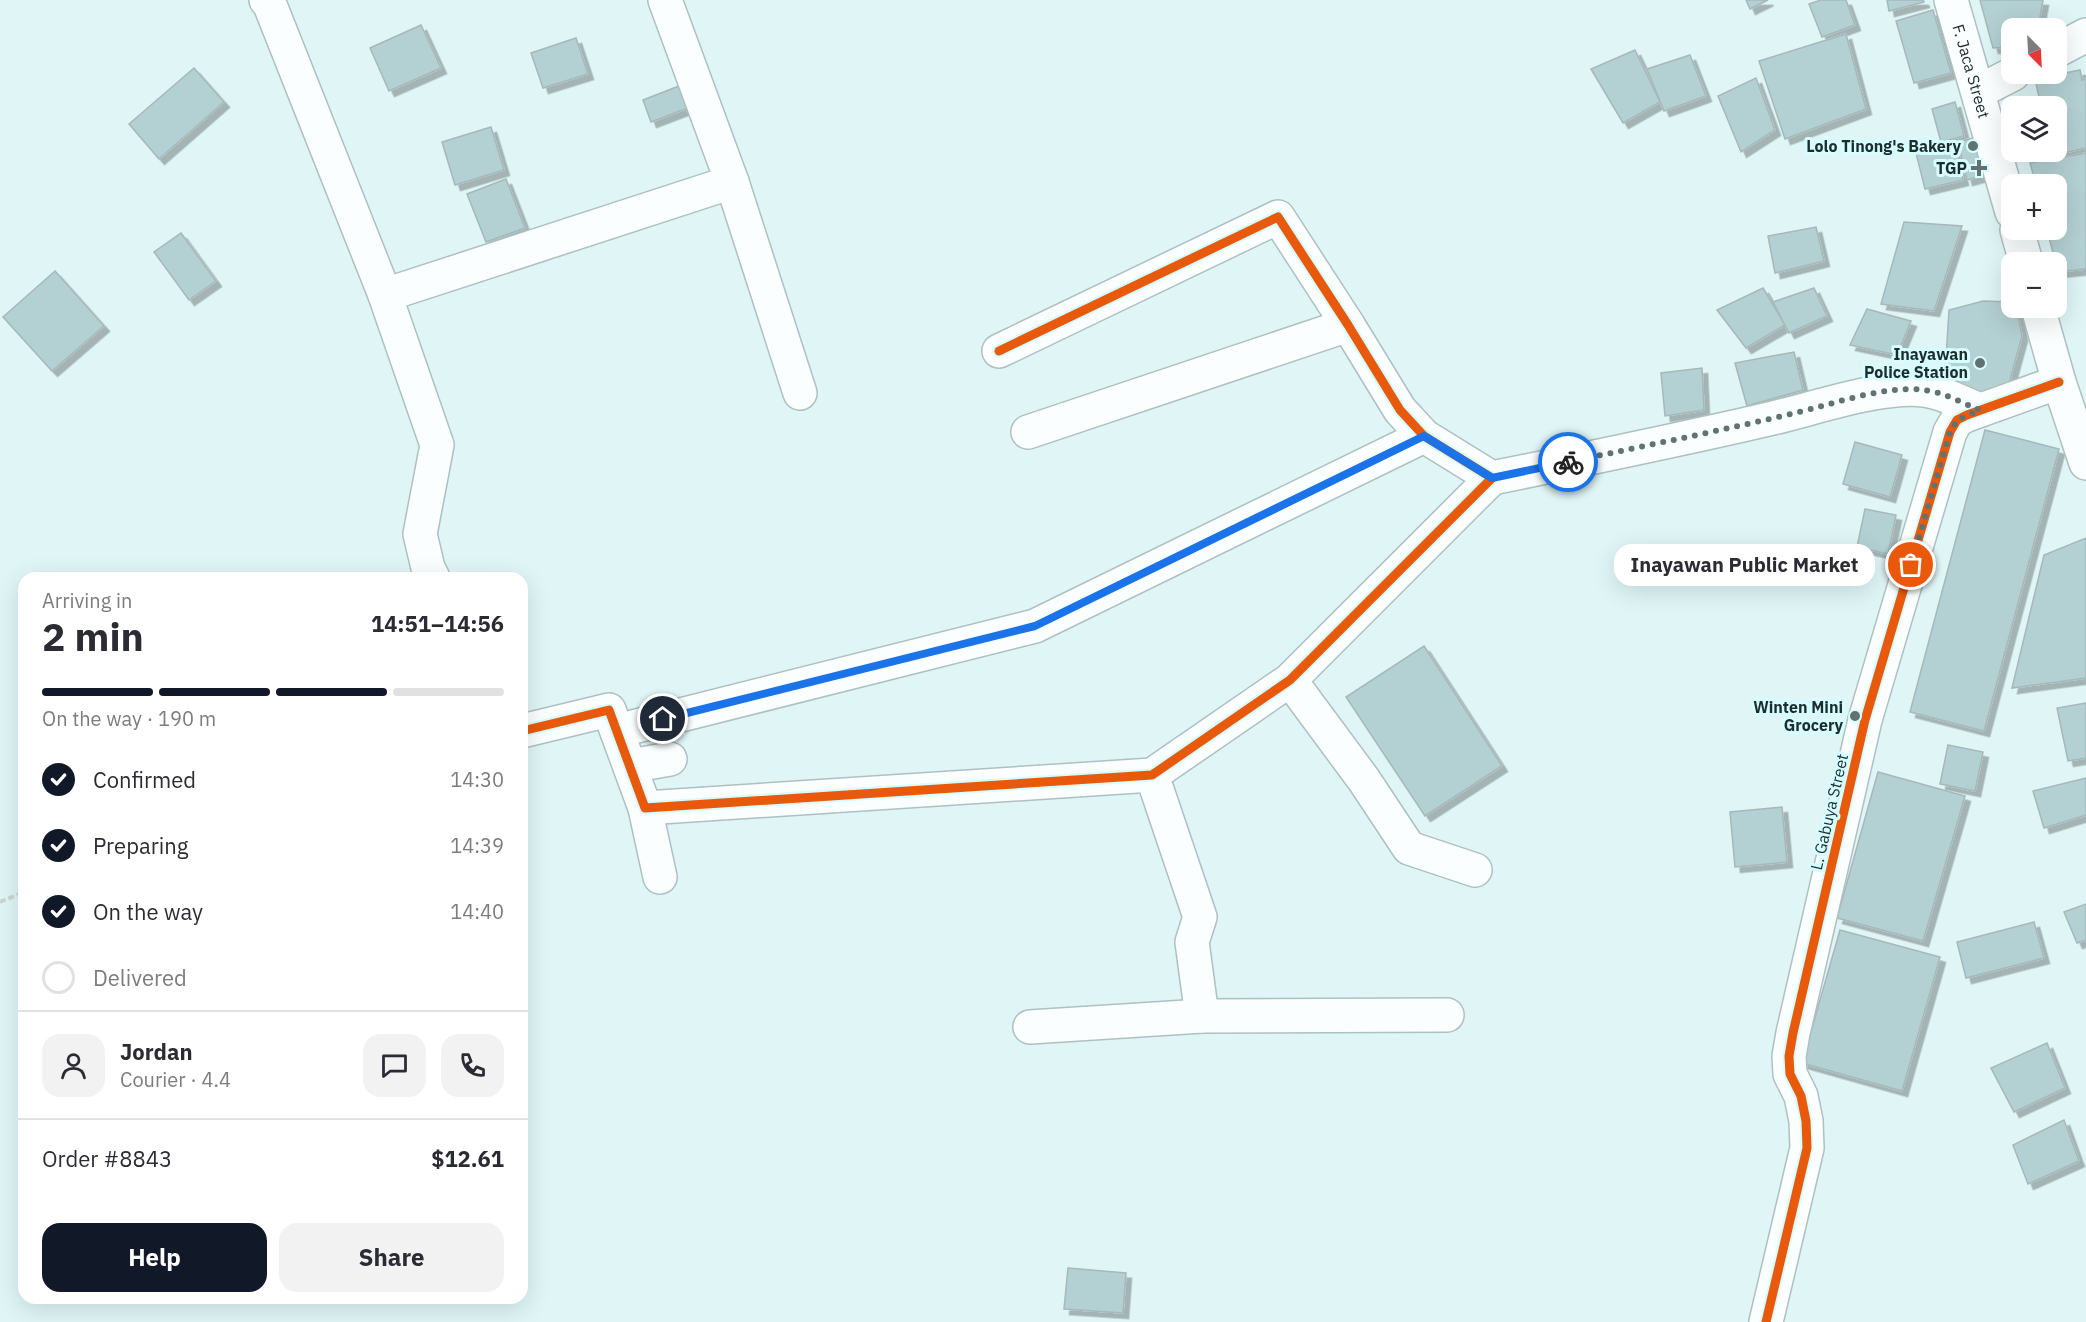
<!DOCTYPE html>
<html lang="en">
<head>
<meta charset="utf-8">
<style>
	:root { --surface:#fff; --page:#f2f2f3; --text:#2b2b33; --muted:#7c7c81; --line:#e1e1e2; --accent:#111827 }
	body { margin:0; font-family:"IBM Plex Sans",sans-serif; background:var(--page); color:var(--text); height:100vh; display:flex; flex-direction:column; font-size:22px; white-space:nowrap }
	* { box-sizing:border-box; margin:0 }
	p { font-size:20px; color:var(--muted) }
	.icon { flex:none; width:33px; height:33px; fill:none; stroke:currentColor; stroke-width:2; stroke-linecap:round; stroke-linejoin:round }
	.map { position:relative; flex:1; overflow:hidden }
	.panel { position:absolute; left:18px; top:572px; width:510px; height:732px; display:flex; flex-direction:column; background:var(--surface); border-radius:18px; box-shadow:0 6px 24px #0002 }
	.panel>* { flex:none }
	.needle { width:39px; rotate:156deg }
	.tools { position:absolute; left:2001px; top:18px; display:grid; gap:12px }
	.tools a { display:grid; place-items:center; width:66px; height:66px; border-radius:12px; background:var(--surface); box-shadow:0 6px 24px #0002; font-size:30px }
	.pin { position:absolute; display:grid; place-items:center; width:51px; height:51px; color:#fff; margin:-26px; border:3px solid #fff; border-radius:50%; box-shadow:0 2px 6px #0007 }
	.courier { position:absolute; display:grid; place-items:center; width:60px; height:60px; margin:-30px; border:4px solid #1a73e8; border-radius:50%; background:#fff; color:#222; box-shadow:0 2px 8px #0007 }
	.bubble { position:absolute; height:42px; border-radius:18px; background:var(--surface); box-shadow:0 6px 24px #0002; font-size:20px; font-weight:800; line-height:42px; text-align:center }
	.head em { font-style:normal; font-weight:800 }
	.head div { display:flex; flex-direction:column-reverse }
	.head { display:flex; align-items:center; justify-content:space-between; height:102px; padding:0 24px }
	h1 { font-size:39px; font-weight:800; line-height:45px }
	.bar { display:grid; grid-template-columns:repeat(4,1fr); gap:9px 6px; align-content:center; height:72px; padding:0 24px }
	.bar i { height:8px; border-radius:4px; background:var(--line) }
	.bar .on { background:var(--accent) }
	.bar p { grid-column:span 4 }
	.line { display:flex; align-items:center; gap:15px; padding:0 24px; border-top:2px solid var(--line) }
	.line div { flex:1 }
	.round { display:grid; place-items:center; flex:none; width:63px; height:63px; border-radius:18px; background:var(--page) }
	ol { padding:0 24px; list-style:none }
	li { display:flex; align-items:center; gap:18px; height:66px }
	li p { margin-inline-start:auto }
	li .icon { padding:6px; border-radius:50%; background:var(--accent); color:#fff; stroke-width:4 }
	li:last-child { color:var(--muted) }
	li i { width:33px; height:33px; border:3px solid var(--line); border-radius:50% }
	.cta { display:flex; gap:12px; margin-top:auto; padding:12px 24px }
	.cta a { flex:1; height:69px; border-radius:18px; background:var(--accent); color:#fff; font-size:24px; font-weight:800; line-height:69px; text-align:center }
	.cta a+a { background:var(--page); color:var(--text) }
	.map>svg:first-child { display:block }
</style>
</head>
<body>
<div class="map">
<svg width="2086" height="1322" viewBox="0 0 2086 1322">
	<defs>
		<filter id="shadow"><feDropShadow dx="5.5" dy="5.5" stdDeviation="0" flood-color="#0004"/></filter>
	</defs>
	<rect width="100%" height="100%" fill="#dff5f6"/>
	<!-- building -->
	<g fill="#b3d0d2" stroke="#a7b8ba" stroke-width="1.5" filter="url(#shadow)">
		<polygon points="1746,0 1768,0 1750,9"/>
		<polygon points="1821,0 1846,0 1855,25 1822,37 1809,4"/>
		<polygon points="1887,0 1923,0 1924,2 1889,11"/>
		<polygon points="1980,0 2043,0 2038,28 2012,28 2012,47 1993,48"/>
		<polygon points="1933,10 1951,73 1914,83 1896,21"/>
		<polygon points="421,25 441,68 389,91 370,48"/>
		<polygon points="1846,34 1866,109 1785,139 1759,61"/>
		<polygon points="576,38 588,74 543,88 531,53"/>
		<polygon points="1635,50 1660,102 1623,123 1591,69"/>
		<polygon points="1690,55 1706,96 1664,111 1647,69"/>
		<polygon points="194,68 224,102 159,159 129,124"/>
		<polygon points="2080,70 2082,80 2086,79 2086,148 2050,156 2049,152 2056,152 2056,106 2041,106 2035,79"/>
		<polygon points="1756,78 1775,130 1741,152 1718,96"/>
		<polygon points="684,84 693,106 651,122 643,100"/>
		<polygon points="1955,102 1964,136 1941,142 1932,109"/>
		<polygon points="491,127 504,170 455,185 442,142"/>
		<polygon points="1977,137 1986,175 1967,180 1958,142"/>
		<polygon points="1955,143 1963,180 1925,189 1916,153"/>
		<polygon points="2086,153 2086,269 2058,272 2047,230 2056,230 2056,184 2036,184 2030,163"/>
		<polygon points="506,179 525,228 486,242 467,194"/>
		<polygon points="1904,222 1962,226 1934,311 1881,304"/>
		<polygon points="1816,227 1824,261 1775,273 1768,236"/>
		<polygon points="181,233 216,281 189,300 154,252"/>
		<polygon points="55,271 104,326 52,371 3,317"/>
		<polygon points="1763,288 1785,325 1746,348 1717,310"/>
		<polygon points="1814,288 1827,316 1789,333 1773,302"/>
		<polygon points="1983,301 2012,302 2012,308 2017,308 2022,336 2004,401 1944,390 1949,310"/>
		<polygon points="1867,309 1911,321 1897,355 1850,345"/>
		<polygon points="1794,352 1803,390 1747,406 1735,363"/>
		<polygon points="1702,368 1704,410 1665,416 1661,373"/>
		<polygon points="1985,430 2059,449 1984,731 1910,712"/>
		<polygon points="1855,442 1902,455 1890,497 1843,484"/>
		<polygon points="1865,509 1896,515 1888,554 1857,547"/>
		<polygon points="2086,538 2086,678 2012,688 2044,555"/>
		<polygon points="1424,646 1502,766 1425,816 1346,697"/>
		<polygon points="2086,703 2086,758 2068,761 2057,708"/>
		<polygon points="1948,745 1983,752 1975,791 1940,784"/>
		<polygon points="1878,772 1965,796 1923,941 1837,918"/>
		<polygon points="2086,778 2086,815 2044,828 2033,791"/>
		<polygon points="1782,807 1787,862 1735,867 1730,812"/>
		<polygon points="2086,904 2086,940 2077,943 2064,912"/>
		<polygon points="2034,922 2044,958 1966,978 1957,942"/>
		<polygon points="1840,930 1940,957 1902,1091 1802,1063"/>
		<polygon points="2047,1043 2065,1088 2014,1112 1991,1068"/>
		<polygon points="2064,1120 2079,1161 2028,1184 2013,1145"/>
		<polygon points="1068,1268 1126,1273 1123,1313 1064,1309"/>
	</g>
	<g fill="none" stroke-linecap="round" stroke-linejoin="round">
		<defs>
			<g id="minor">
				<polyline points="266,0 270,5 385,295 437,445 420,534 428,568 433,578"/>
				<polyline points="665,0 732,182 800,393"/>
				<path id="s1" d="M1951,0L2012,212"/>
				<polyline points="2056,51 2086,35"/>
				<polyline points="1978,92 2013,74"/>
				<polyline points="2017,230 2026,262"/>
				<polyline points="385,295 732,182"/>
				<polyline points="2038,308 2059,382 2086,463"/>
				<polyline points="999,351 1278,217 1348,325 1400,410 1424,436 1492,478"/>
				<polyline points="1028,432 1348,325"/>
				<path d="M1492,478C1586,459 1679,440 1773,418C1816,408 1881,385 1924,390C1943,392 1962,403 1980,410"/>
				<polyline points="1290,680 1364,780 1409,848 1475,870"/>
				<polyline points="522,731 609,710 645,808 1152,775 1290,680 1492,478"/>
				<polyline points="617,731 1035,626 1424,436"/>
				<polyline points="630,766 670,759"/>
				<polyline points="1152,775 1200,917 1192,942 1202,1016"/>
				<polyline points="645,808 660,877"/>
				<polyline points="1030,1027 1202,1016 1447,1015"/>
				<polyline points="1766,1322 1807,1148 1806,1121 1801,1096 1790,1074 1789,1056 1793,1033 1865,720 1950,432 1957,420 1967,415 2059,382"/>
			</g>
		</defs>
		<!-- minor casing -->
		<use href="#minor" stroke="#afc0c1" stroke-width="36"/>
		<!-- path -->
		<polyline stroke="#ced4d4" stroke-width="4" stroke-dasharray="6 3" stroke-linecap="butt" points="0,902 24,892"/>
		<!-- minor -->
		<use href="#minor" stroke="#fafefe" stroke-width="33"/>
		<defs>
			<g id="cycleway">
				<polyline points="522,731 609,710 645,808 1152,775 1290,680 1492,478 1424,436 1400,410 1348,325 1278,217 999,351"/>
				<polyline points="1766,1322 1807,1148 1806,1121 1801,1096 1790,1074 1789,1056 1793,1033 1865,720 1950,432 1957,420 1967,415 2059,382"/>
			</g>
		</defs>
		<!-- cycleway casing -->
		<use href="#cycleway" stroke="#d6fdff" stroke-width="13"/>
		<!-- cycleway -->
		<use href="#cycleway" stroke="#e8590c" stroke-width="9"/>
	</g>
	<g fill="none" stroke-linecap="round" stroke-linejoin="round">
		<!-- done -->
		<path stroke="#617273" stroke-width="6" stroke-dasharray="0 10.8" d="M1568,462C1644,446 1719,431 1795,413C1834,404 1884,385 1924,390C1943,392 1962,403 1980,410L1957,420L1950,432L1911,565"/>
		<!-- route -->
		<polyline stroke="#1a73e8" stroke-width="8" points="663,719 1035,626 1424,436 1492,478 1568,462"/>
	</g>
	<!-- markers -->
	<g fill="#617273" stroke="#d6fdff" stroke-width="2">
		<circle cx="1973" cy="146" r="6"/>
		<path d="M1976 159h6v6h6v6h-6v6h-6v-6h-6v-6h6z"/>
		<circle cx="1980" cy="363" r="6"/>
		<circle cx="1855" cy="716" r="6"/>
	</g>
	<g text-anchor="middle" stroke-width="6" stroke-linejoin="round" paint-order="stroke">
		<!-- street labels -->
		<g font-size="16" fill="#1d2c2d" stroke="#d6fdff">
			<text dy="6" stroke="none"><textPath href="#s1" startOffset="74">F. Jaca Street</textPath></text>
			<text transform="translate(1829 812) rotate(-77)" y="6">L. Gabuya Street</text>
		</g>
		<!-- poi labels -->
		<g font-size="16" font-weight="bold" fill="#1d2c2d" stroke="#d6fdff" text-anchor="end">
			<text x="1961" y="152">Lolo Tinong's Bakery</text>
			<text x="1967" y="174">TGP</text>
			<text x="1968" y="360">Inayawan<tspan x="1968" dy="18">Police Station</tspan></text>
			<text x="1843" y="713">Winten Mini<tspan x="1843" dy="18">Grocery</tspan></text>
		</g>
	</g>
</svg>
<div class="tools">
<a><svg class="needle" viewBox="-14 -14 28 28"><path d="M0-13l5 13h-10z" fill="#e53935"/><path d="M0 13l5-13h-10z" fill="#7c7c81"/></svg></a>
<a><svg class="icon" aria-label="layers" viewBox="0 0 24 24"><path d="M12 4l9 5-9 5-9-5zM3 14l9 5 9-5"/></svg></a>
<a>+</a>
<a>−</a>
</div>
<div class="pin" style="left:1911px;top:565px;background:#ea580c"><svg class="icon" aria-label="bag" viewBox="0 0 24 24"><path d="M5 8h14l-1 12H6zM9 8a3 3 0 0 1 6 0"/></svg></div>
<div class="pin" style="left:663px;top:719px;background:#1f2937"><svg class="icon" aria-label="home" viewBox="0 0 24 24"><path d="M3 11l9-7 9 7M6 9v11h12V9"/></svg></div>
<div class="courier" style="left:1568px;top:462px"><svg class="icon" aria-label="bike" viewBox="0 0 24 24"><circle cx="6" cy="16" r="4"/><circle cx="18" cy="16" r="4"/><path d="M6 16l4-8h5l3 8M10 8l3 8H6M13 5h3"/></svg></div>
<div class="bubble" style="left:1614px;top:544px;width:261px">Inayawan Public Market</div>
<section class="panel">
<div class="head"><div><h1>2 min</h1><p>Arriving in</p></div><em>14:51–14:56</em></div>
<div class="bar"><i class="on"></i><i class="on"></i><i class="on"></i><i></i><p>On the way · 190 m</p></div>
<ol>
<li><svg class="icon" aria-label="check" viewBox="0 0 24 24"><path d="M5 12l5 5 9-10"/></svg>Confirmed<p>14:30</p></li>
<li><svg class="icon" aria-label="check" viewBox="0 0 24 24"><path d="M5 12l5 5 9-10"/></svg>Preparing<p>14:39</p></li>
<li><svg class="icon" aria-label="check" viewBox="0 0 24 24"><path d="M5 12l5 5 9-10"/></svg>On the way<p>14:40</p></li>
<li><i></i>Delivered</li>
</ol>
<div class="line" style="height:108px"><a class="round"><svg class="icon" aria-label="person" viewBox="0 0 24 24"><circle cx="12" cy="8" r="4"/><path d="M4 21q1-7 8-7t8 7"/></svg></a><div><b>Jordan</b><p>Courier · 4.4</p></div><a class="round"><svg class="icon" aria-label="chat" viewBox="0 0 24 24"><path d="M4 5h16v11H9l-5 4z"/></svg></a><a class="round"><svg class="icon" aria-label="phone" viewBox="0 0 24 24"><path d="M5 4h4l2 5-3 2q2 4 5 5l2-3 5 2v4C11 20 4 13 5 4z"/></svg></a></div>
<div class="line" style="height:78px"><div>Order #8843</div><b>$12.61</b></div>
<div class="cta"><a>Help</a><a>Share</a></div>
</section>
</div>
</body>
</html>
